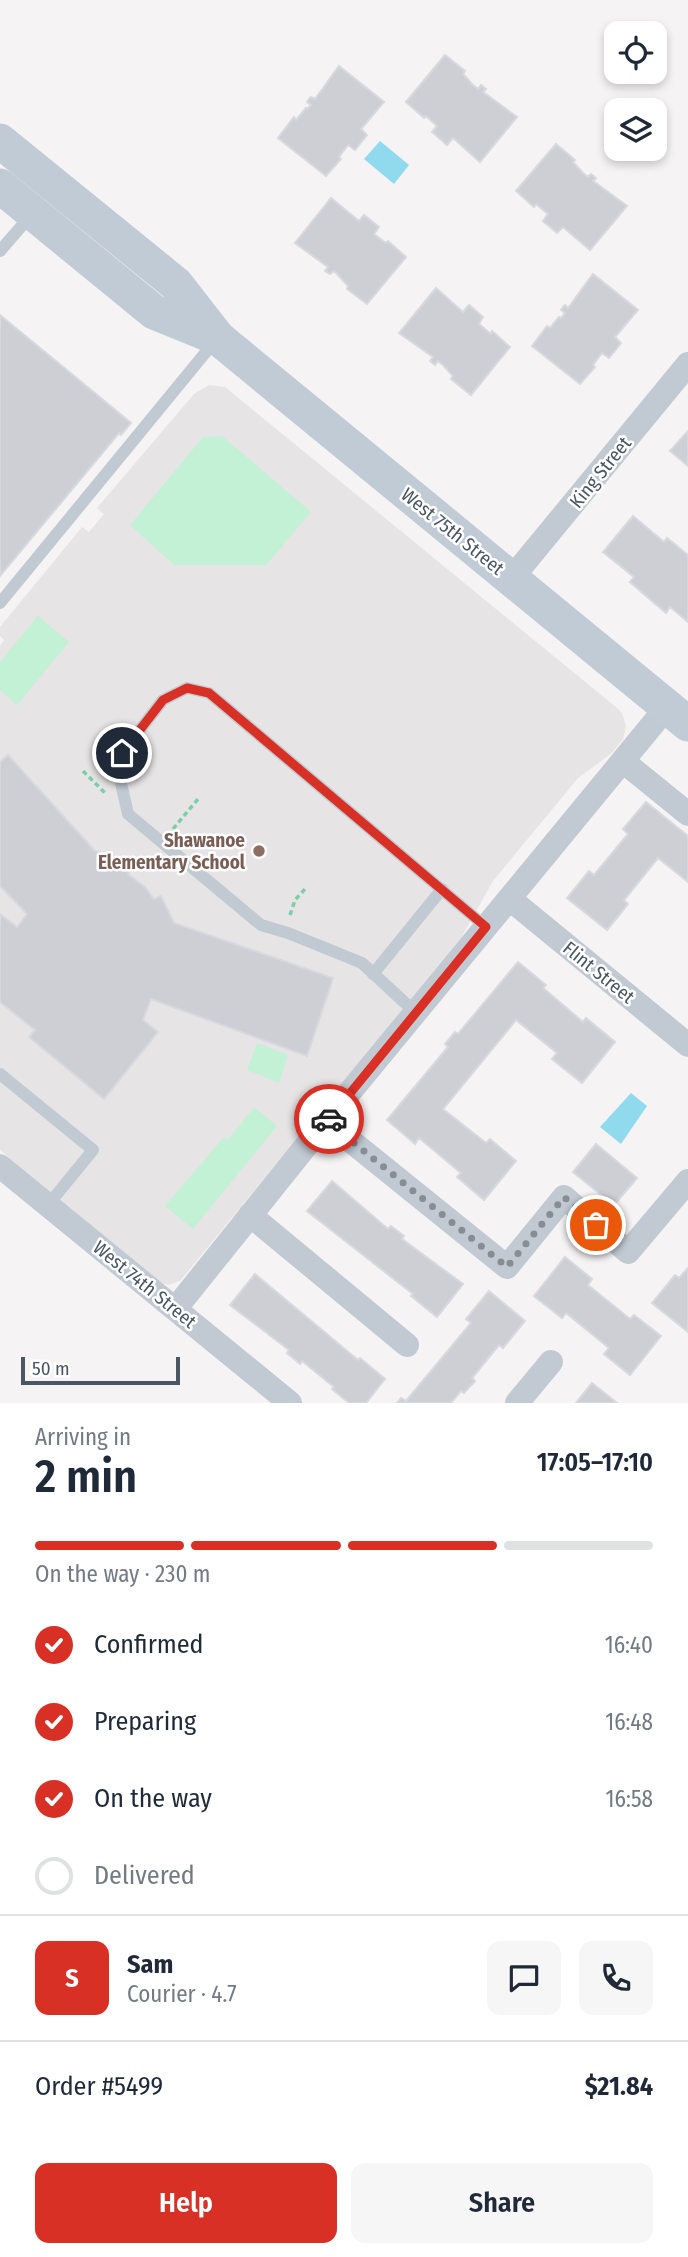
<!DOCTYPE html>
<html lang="en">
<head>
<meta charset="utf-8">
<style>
	:root { --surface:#fff; --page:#f6f6f7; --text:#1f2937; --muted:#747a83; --line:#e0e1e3; --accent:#d93025 }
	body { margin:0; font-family:"Fira Sans Condensed",sans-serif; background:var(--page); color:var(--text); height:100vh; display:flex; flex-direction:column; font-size:26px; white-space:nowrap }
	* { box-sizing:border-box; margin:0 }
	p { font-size:23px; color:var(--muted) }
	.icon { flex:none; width:38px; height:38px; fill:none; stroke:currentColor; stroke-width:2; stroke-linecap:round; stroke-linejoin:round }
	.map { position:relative; height:1403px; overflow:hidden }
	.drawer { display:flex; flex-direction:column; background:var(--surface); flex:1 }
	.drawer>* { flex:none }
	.fabs { position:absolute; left:604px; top:21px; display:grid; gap:14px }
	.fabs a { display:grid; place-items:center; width:63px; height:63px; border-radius:14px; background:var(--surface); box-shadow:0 4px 10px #0003; font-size:35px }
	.scale { position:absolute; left:21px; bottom:18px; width:159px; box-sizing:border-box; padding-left:7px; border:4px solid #4a5661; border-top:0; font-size:19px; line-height:24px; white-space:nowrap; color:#4a5661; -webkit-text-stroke:5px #fff; paint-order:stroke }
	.pin { position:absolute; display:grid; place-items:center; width:60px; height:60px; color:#fff; margin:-30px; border:4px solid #fff; border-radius:50%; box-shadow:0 2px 7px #0007 }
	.courier { position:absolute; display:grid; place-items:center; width:70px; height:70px; margin:-35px; border:5px solid #d93025; border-radius:50%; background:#fff; color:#222; box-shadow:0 2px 9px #0007 }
	.summary em { font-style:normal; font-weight:600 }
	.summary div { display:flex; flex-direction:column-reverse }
	.summary { display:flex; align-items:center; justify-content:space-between; height:119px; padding:0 35px }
	h1 { font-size:46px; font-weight:600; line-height:52px }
	.bar { display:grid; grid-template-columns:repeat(4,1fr); gap:10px 7px; align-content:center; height:84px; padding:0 35px }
	.bar i { height:9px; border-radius:5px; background:var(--line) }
	.bar .active { background:var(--accent) }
	.bar p { grid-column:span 4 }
	.line { display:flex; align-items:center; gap:18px; padding:0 35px; border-top:2px solid var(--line) }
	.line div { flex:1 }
	.round { display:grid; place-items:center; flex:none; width:74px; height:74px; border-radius:14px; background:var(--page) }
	ol { padding:0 35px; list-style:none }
	li { display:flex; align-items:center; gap:21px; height:77px }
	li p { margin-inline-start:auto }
	li .icon { padding:7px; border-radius:50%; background:var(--accent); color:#fff; stroke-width:4 }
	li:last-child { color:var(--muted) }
	li i { width:38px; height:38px; border:4px solid var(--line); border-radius:50% }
	.primary-button { display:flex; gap:14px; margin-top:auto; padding:14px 35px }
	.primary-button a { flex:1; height:80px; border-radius:14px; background:var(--accent); color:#fff; font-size:28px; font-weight:600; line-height:80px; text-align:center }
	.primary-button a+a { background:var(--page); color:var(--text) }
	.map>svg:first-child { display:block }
</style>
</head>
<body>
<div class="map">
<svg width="688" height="1403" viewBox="0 0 688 1403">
	<rect width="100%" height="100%" fill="#f5f3f3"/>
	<!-- education -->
	<polygon fill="#e6e4e5" points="209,385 225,387 617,708 622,713 626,726 623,739 612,753 578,778 493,881 461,938 180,1281 168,1285 160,1282 0,1150 0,646 4,640 0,636 0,627 82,527 89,532 104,514 97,508 194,394"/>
	<!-- green -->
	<g fill="#c3f1d5">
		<polygon points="222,436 311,512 266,565 174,565 130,525 203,437"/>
		<polygon points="38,616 69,642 17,705 0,690 0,662"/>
		<polygon points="257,1043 288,1055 279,1083 247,1070"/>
		<polygon points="254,1107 277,1126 193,1229 165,1206 224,1137 228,1140"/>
	</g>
	<!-- water -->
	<g fill="#90daee">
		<polygon points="380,141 409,165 394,184 364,159"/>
		<polygon points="631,1093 647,1106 621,1144 600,1127"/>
	</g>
	<!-- building -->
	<g fill="#cdcfd5" stroke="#d7d9de" stroke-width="2">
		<polygon points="445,55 465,71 463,74 473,85 478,89 481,85 486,89 483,92 517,117 480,162 453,138 447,145 432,132 437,126 426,116 424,118 406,102"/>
		<polygon points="339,66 384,102 361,129 367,135 355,150 348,145 339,157 341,159 326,176 278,138 294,117 296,120 306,108 307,109 311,105 307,102 309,99 311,97 315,99"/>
		<polygon points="556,144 575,160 573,162 583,173 588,177 591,174 596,178 593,181 627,206 590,250 563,227 557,233 543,221 548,214 536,204 534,207 516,191"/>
		<polygon points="331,198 359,221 364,215 379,227 374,234 386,243 388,241 406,257 367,304 347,289 348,286 338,275 334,271 330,274 325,271 328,267 295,243"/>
		<polygon points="593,274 638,310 615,337 621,343 609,358 602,353 593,365 595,367 580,384 532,346 547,326 550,328 559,317 561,318 565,313 561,310 563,307 565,305 568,308"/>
		<polygon points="436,288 463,312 469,305 483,317 479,324 491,334 492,331 510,347 471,395 451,379 453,376 443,365 438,361 435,365 430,361 433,357 399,333"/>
		<polygon points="0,315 131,423 121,435 119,433 0,576"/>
		<polygon points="688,431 688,466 670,451"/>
		<polygon points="633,516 664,542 667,538 688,555 688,622 670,607 666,613 630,582 634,577 603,552"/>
		<polygon points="8,755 95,851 118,858 132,867 128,874 145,887 154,899 161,896 174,923 333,978 307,1056 151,999 143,1020 158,1032 104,1099 29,1037 35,1030 0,1002 0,914 17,927 27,914 0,886 0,762"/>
		<polygon points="646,802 688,836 688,882 658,858 624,900 628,904 607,930 567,898 589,871 594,875 628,834 623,829"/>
		<polygon points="518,962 546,985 543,988 583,1022 586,1018 615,1042 582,1083 552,1059 557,1053 516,1020 443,1109 486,1143 490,1139 516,1161 484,1200 457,1177 461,1173 419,1138 415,1144 387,1120 448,1047 445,1044 455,1032 458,1034"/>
		<polygon points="596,1144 637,1178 614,1205 573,1172"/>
		<polygon points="332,1181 388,1229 391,1226 404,1236 402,1239 463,1284 437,1317 411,1296 413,1294 307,1211"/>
		<polygon points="565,1257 592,1279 588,1285 630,1319 634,1315 661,1336 630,1375 604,1354 609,1348 566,1313 562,1318 534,1296"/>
		<polygon points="688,1268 688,1332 652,1303 675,1275 679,1278"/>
		<polygon points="255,1274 358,1360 360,1358 385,1379 366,1403 349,1403 332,1389 334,1387 302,1361 300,1364 287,1353 289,1350 230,1305"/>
		<polygon points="489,1291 525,1321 503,1348 499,1345 472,1378 475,1381 464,1393 461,1391 451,1403 397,1403 401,1398 406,1401 471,1323 466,1319"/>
		<polygon points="592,1383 617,1403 576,1403"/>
	</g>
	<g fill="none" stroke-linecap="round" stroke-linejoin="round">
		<!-- path -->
		<g stroke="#7ad0a6" stroke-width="3.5" stroke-dasharray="5 3.5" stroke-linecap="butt">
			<polyline points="83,771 105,793"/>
			<polyline points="173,829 198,799"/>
			<polyline points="290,915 295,900 306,888"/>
		</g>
		<!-- lane -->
		<g stroke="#c1cad2" stroke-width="12">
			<polyline points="0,251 32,214"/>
			<polyline points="0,603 215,341"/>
			<polyline points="373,974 442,889"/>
			<polyline points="416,1013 362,963 288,933 261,925 128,814 121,783 122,753 163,700 187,688 209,693 486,927"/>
			<polyline points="0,1074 93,1150 48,1205"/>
		</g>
		<!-- street -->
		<g stroke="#c1cad2" stroke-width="24">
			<polyline points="511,579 688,364"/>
			<polyline points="624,762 688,814"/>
			<polyline points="510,899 688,1045"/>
			<polyline points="326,1121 507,1267 564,1197 628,1252 688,1181"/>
			<polyline points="0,1166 290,1403"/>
			<polyline points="250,1215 407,1345"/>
			<polyline points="176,1308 326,1121 667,707"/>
			<polyline points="517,1403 551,1362"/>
		</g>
		<!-- secondary -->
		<g stroke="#c1cbd6" stroke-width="35">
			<polyline points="0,141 176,284 218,338 688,724"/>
			<polyline points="0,186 154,312 218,338"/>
		</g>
	</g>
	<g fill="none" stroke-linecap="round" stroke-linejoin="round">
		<!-- done -->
		<polyline stroke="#868d94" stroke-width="7" stroke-dasharray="0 12.6" points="329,1119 327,1121 507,1267 564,1197 596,1225"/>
		<!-- route -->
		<polyline stroke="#d93025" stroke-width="9" points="122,753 163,700 187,688 209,693 486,927 329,1119"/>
	</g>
	<!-- markers -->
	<circle fill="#8d6e63" stroke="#fff" stroke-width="2.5" cx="259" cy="851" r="7"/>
	<g text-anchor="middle" stroke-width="5" stroke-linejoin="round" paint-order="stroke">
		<!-- street labels -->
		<g font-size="19" fill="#4a5661" stroke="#fff">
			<text transform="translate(600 472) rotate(-51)" y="7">King Street</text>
			<text transform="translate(453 531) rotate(39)" y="7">West 75th Street</text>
			<text transform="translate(599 972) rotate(39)" y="7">Flint Street</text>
			<text transform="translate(145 1284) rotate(39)" y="7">West 74th Street</text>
		</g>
		<!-- education labels -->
		<g font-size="19" font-weight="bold" fill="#785e54" stroke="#fff" text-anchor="end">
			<text x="245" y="847">Shawanoe<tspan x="245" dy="22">Elementary School</tspan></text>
		</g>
	</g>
</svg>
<div class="fabs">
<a><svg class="icon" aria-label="locate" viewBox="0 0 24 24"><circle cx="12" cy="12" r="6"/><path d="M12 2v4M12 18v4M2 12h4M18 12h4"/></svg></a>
<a><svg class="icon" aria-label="layers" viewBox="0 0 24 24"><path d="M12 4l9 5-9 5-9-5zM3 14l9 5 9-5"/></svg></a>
</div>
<div class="scale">50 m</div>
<div class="pin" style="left:596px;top:1225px;background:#ea580c"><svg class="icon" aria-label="bag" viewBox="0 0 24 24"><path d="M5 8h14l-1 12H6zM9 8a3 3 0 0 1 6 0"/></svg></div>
<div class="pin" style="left:122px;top:753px;background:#1f2937"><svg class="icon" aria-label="home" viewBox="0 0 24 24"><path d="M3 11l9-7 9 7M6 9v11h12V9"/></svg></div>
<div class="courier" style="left:329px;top:1119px"><svg class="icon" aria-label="car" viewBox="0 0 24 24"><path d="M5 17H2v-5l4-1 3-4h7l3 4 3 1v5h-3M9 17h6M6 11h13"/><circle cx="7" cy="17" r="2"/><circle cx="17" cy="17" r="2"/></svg></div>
</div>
<section class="drawer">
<div class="summary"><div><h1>2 min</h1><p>Arriving in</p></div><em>17:05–17:10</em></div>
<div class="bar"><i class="active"></i><i class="active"></i><i class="active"></i><i></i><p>On the way · 230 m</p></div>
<ol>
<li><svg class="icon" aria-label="check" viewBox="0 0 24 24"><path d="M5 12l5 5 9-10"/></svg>Confirmed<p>16:40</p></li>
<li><svg class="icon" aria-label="check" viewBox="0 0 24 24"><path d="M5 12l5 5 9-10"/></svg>Preparing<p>16:48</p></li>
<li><svg class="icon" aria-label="check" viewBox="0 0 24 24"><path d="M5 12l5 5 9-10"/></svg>On the way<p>16:58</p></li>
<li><i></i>Delivered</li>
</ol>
<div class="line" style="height:126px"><b class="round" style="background:var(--accent);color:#fff">S</b><div><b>Sam</b><p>Courier · 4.7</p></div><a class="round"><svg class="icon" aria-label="chat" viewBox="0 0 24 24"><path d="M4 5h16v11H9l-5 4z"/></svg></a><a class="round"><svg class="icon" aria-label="phone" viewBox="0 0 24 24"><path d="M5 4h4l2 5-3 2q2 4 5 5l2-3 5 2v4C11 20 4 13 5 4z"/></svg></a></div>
<div class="line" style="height:91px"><div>Order #5499</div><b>$21.84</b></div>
<div class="primary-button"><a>Help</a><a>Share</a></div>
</section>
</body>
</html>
